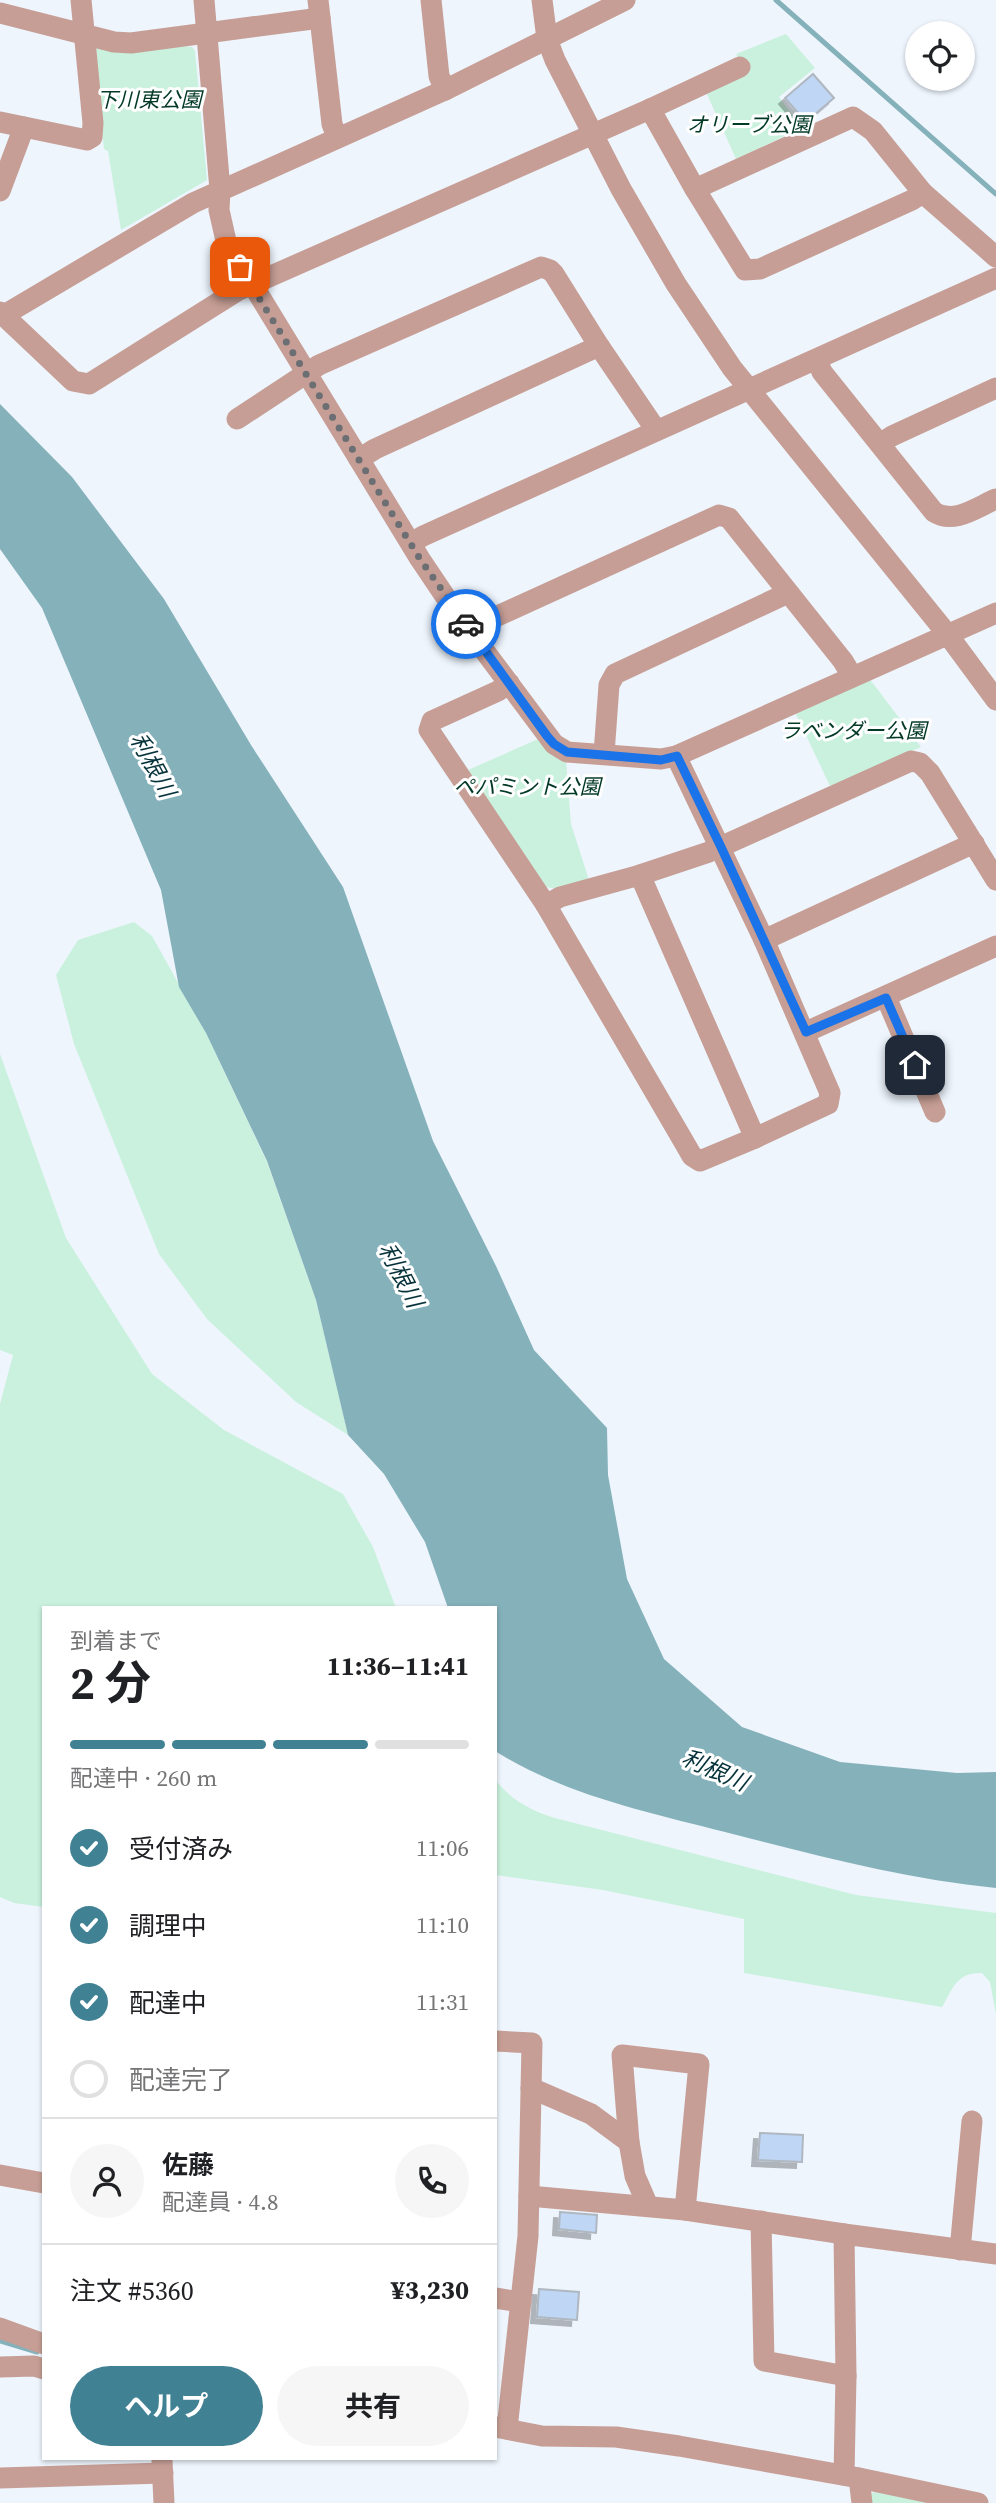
<!DOCTYPE html>
<html lang="ja">
<head>
<meta charset="utf-8">
<style>
	:root { --surface:#fff; --page:#f6f6f6; --text:#202124; --muted:#757577; --line:#e0e0e0; --accent:#408194 }
	body { margin:0; font-family:"Source Serif 4","Noto Sans JP",serif; background:var(--page); color:var(--text); height:100vh; display:flex; flex-direction:column; font-size:26px; white-space:nowrap }
	* { box-sizing:border-box; margin:0 }
	p { font-size:23px; color:var(--muted) }
	.icon { flex:none; width:38px; height:38px; fill:none; stroke:currentColor; stroke-width:2; stroke-linecap:round; stroke-linejoin:round }
	.map { position:relative; flex:1; overflow:hidden }
	.drawer { position:absolute; left:42px; top:1606px; width:455px; height:854px; display:flex; flex-direction:column; background:var(--surface); border-radius:0px; box-shadow:0 2px 5px #0004 }
	.drawer>* { flex:none }
	.controls { position:absolute; left:905px; top:21px; display:grid; gap:14px }
	.controls a { display:grid; place-items:center; width:70px; height:70px; border-radius:50%; background:var(--surface); box-shadow:0 2px 5px #0004; font-size:35px }
	.pin { position:absolute; display:grid; place-items:center; width:60px; height:60px; color:#fff; margin:-30px; border-radius:14px; box-shadow:0 4px 10px #0006 }
	.courier { position:absolute; display:grid; place-items:center; width:70px; height:70px; margin:-35px; border:5px solid #1a73e8; border-radius:50%; background:#fff; color:#222; box-shadow:0 2px 9px #0007 }
	.summary em { font-style:normal; font-weight:700 }
	.summary div { display:flex; flex-direction:column-reverse }
	.summary { display:flex; align-items:center; justify-content:space-between; height:119px; padding:0 28px }
	h1 { font-size:46px; font-weight:700; line-height:52px }
	.bar { display:grid; grid-template-columns:repeat(4,1fr); gap:10px 7px; align-content:center; height:84px; padding:0 28px }
	.bar i { height:9px; border-radius:5px; background:var(--line) }
	.bar .current { background:var(--accent) }
	.bar p { grid-column:span 4 }
	.line { display:flex; align-items:center; gap:18px; padding:0 28px; border-top:2px solid var(--line) }
	.line div { flex:1 }
	.round { display:grid; place-items:center; flex:none; width:74px; height:74px; border-radius:37px; background:var(--page) }
	ol { padding:0 28px; list-style:none }
	li { display:flex; align-items:center; gap:21px; height:77px }
	li p { margin-inline-start:auto }
	li .icon { padding:7px; border-radius:50%; background:var(--accent); color:#fff; stroke-width:4 }
	li:last-child { color:var(--muted) }
	li i { width:38px; height:38px; border:4px solid var(--line); border-radius:50% }
	.action { display:flex; gap:14px; margin-top:auto; padding:14px 28px }
	.action a { flex:1; height:80px; border-radius:42px; background:var(--accent); color:#fff; font-size:28px; font-weight:700; line-height:80px; text-align:center }
	.action a+a { background:var(--page); color:var(--text) }
	.map>svg:first-child { display:block }
</style>
</head>
<body>
<div class="map">
<svg width="996" height="2503" viewBox="0 0 996 2503">
	<defs>
		<filter id="shadow"><feDropShadow dx="-6" dy="6" stdDeviation="0" flood-color="#0004"/></filter>
	</defs>
	<rect width="100%" height="100%" fill="#eef5fd"/>
	<!-- green -->
	<g fill="#caf1de">
		<polygon points="786,34 815,68 779,97 802,128 736,159 706,92 739,59 736,54"/>
		<polygon points="180,46 192,47 195,51 207,180 121,230 108,151 104,149 92,47"/>
		<polygon points="869,678 921,747 830,786 795,712"/>
		<path d="M538,739C547,751 551,757 566,760L571,824L589,880L557,889L546,887L468,770Z"/>
		<polygon points="134,922 152,936 206,1033 267,1162 316,1300 348,1435 296,1402 207,1319 159,1254 74,1044 56,975 78,940"/>
		<polygon points="0,1054 66,1238 152,1374 224,1430 343,1494 373,1547 396,1608 44,1608 44,1907 14,1903 0,1897 0,1404 13,1355 0,1350"/>
		<path d="M495,1779C509,1799 532,1811 555,1818L856,1895L996,1913V2014L990,1982L982,1973C957,1972 953,1988 942,2007L744,1973V1919L603,1890L495,1875Z"/>
		<polygon points="874,2492 943,2503 868,2503 867,2496"/>
	</g>
	<!-- water -->
	<path fill="#85b1bb" d="M0,404L72,477L164,599L251,745L343,887L433,1141L496,1266L534,1350L607,1428L608,1475L627,1579L664,1659L742,1727L840,1762L957,1773L996,1772V1888C904,1879 814,1855 725,1832C647,1812 565,1795 495,1751V1608H448L425,1542L384,1474L348,1435L316,1300L267,1161L206,1033L179,987L161,890L42,608L0,549Z"/>
	<g fill="none" stroke-linecap="round" stroke-linejoin="round">
		<!-- stream -->
		<g stroke="#85b1bb" stroke-width="5">
			<polyline points="776,0 996,194"/>
			<polyline points="0,2341 37,2352"/>
		</g>
	</g>
	<!-- building -->
	<g fill="#bfd7f5" stroke="#afb7c1" stroke-width="2" filter="url(#shadow)">
		<polygon points="813,74 834,98 806,122 785,98"/>
		<polygon points="760,2133 803,2135 802,2162 758,2160"/>
		<polygon points="560,2212 597,2215 596,2233 559,2229"/>
		<polygon points="539,2289 579,2292 577,2320 537,2317"/>
	</g>
	<g fill="none" stroke-linecap="round" stroke-linejoin="round">
		<!-- minor -->
		<g stroke="#c69e95" stroke-width="21">
			<polyline points="204,0 220,190 219,210 226,241 420,559 457,614 554,744 567,752 661,759 676,756 996,613"/>
			<polyline points="318,0 332,124 337,137"/>
			<polyline points="431,0 439,76 445,90"/>
			<polyline points="542,0 547,39 555,60 621,189 676,284 732,368 948,635 996,700"/>
			<polyline points="0,13 114,42 131,43 320,18"/>
			<polyline points="650,109 695,189 745,270 760,269 912,200 923,193"/>
			<polyline points="0,122 87,140 92,137 93,123 81,0"/>
			<polyline points="695,189 853,117 873,131 923,193 996,257"/>
			<polyline points="0,191 24,127"/>
			<polyline points="0,312 73,381 89,384 237,291 650,109 740,67"/>
			<polyline points="4,315 193,203 445,90 625,0"/>
			<path d="M817,360L822,372L934,512C954,525 977,507 996,499"/>
			<polyline points="237,419 319,365 541,267 550,270 554,274 599,346 656,430"/>
			<polyline points="881,443 892,436 996,388"/>
			<polyline points="359,459 375,449 599,346"/>
			<polyline points="411,543 423,536 996,278"/>
			<polyline points="469,629 719,515 729,518 843,661 852,676"/>
			<polyline points="509,683 498,691 432,721 429,730 546,905 688,1149 692,1156 700,1161 755,1138 828,1104 830,1093 764,940 676,756"/>
			<polyline points="604,754 609,685 615,674 788,593"/>
			<polyline points="640,875 755,1138"/>
			<polyline points="546,905 560,897 640,875 709,852 911,761 920,763 930,773 996,880"/>
			<polyline points="764,940 974,843"/>
			<polyline points="886,997 935,1112"/>
			<polyline points="806,1032 996,946"/>
			<polyline points="495,2041 532,2043 528,2236 507,2429"/>
			<polyline points="531,2088 591,2114 629,2142"/>
			<polyline points="0,2175 44,2183"/>
			<polyline points="529,2196 685,2210 844,2234"/>
			<polyline points="648,2206 635,2176 629,2142 622,2055 699,2064 685,2210"/>
			<polyline points="761,2221 764,2361 846,2376"/>
			<polyline points="960,2250 972,2121"/>
			<polyline points="495,2298 521,2302"/>
			<polyline points="0,2328 44,2344"/>
			<polyline points="0,2367 34,2366 44,2369"/>
			<polyline points="495,2427 542,2436 616,2437 679,2446 859,2478 978,2503"/>
			<polyline points="162,2461 164,2503"/>
			<polyline points="844,2475 846,2376 844,2234 996,2254"/>
			<polyline points="0,2478 163,2473"/>
			<polyline points="859,2478 862,2503"/>
		</g>
	</g>
	<g fill="none" stroke-linecap="round" stroke-linejoin="round">
		<!-- done -->
		<polyline stroke="#6b6f74" stroke-width="7" stroke-dasharray="0 12.6" points="240,267 420,559 466,624"/>
		<!-- route -->
		<polyline stroke="#1a73e8" stroke-width="9" points="466,624 547,736 554,744 567,752 661,760 677,756 721,847 806,1032 886,998 915,1065"/>
	</g>
	<g text-anchor="middle" stroke-width="6" stroke-linejoin="round" paint-order="stroke">
		<!-- park labels -->
		<g font-size="21" font-style="italic" fill="#013826" stroke="#fff">
			<text x="149" y="107">下川東公園</text>
			<text x="749" y="132">オリーブ公園</text>
			<text x="853" y="738">ラベンダー公園</text>
			<text x="527" y="794">ペパミント公園</text>
		</g>
		<!-- water labels -->
		<g font-size="23" font-style="italic" fill="#06333b" stroke="#fff">
			<text transform="translate(153 765) rotate(62)" y="8">利根川</text>
			<text transform="translate(401 1275) rotate(63)" y="8">利根川</text>
			<text transform="translate(715 1770) rotate(24)" y="8">利根川</text>
		</g>
	</g>
</svg>
<div class="controls">
<a><svg class="icon" aria-label="locate" viewBox="0 0 24 24"><circle cx="12" cy="12" r="6"/><path d="M12 2v4M12 18v4M2 12h4M18 12h4"/></svg></a>
</div>
<div class="pin" style="left:240px;top:267px;background:#ea580c"><svg class="icon" aria-label="bag" viewBox="0 0 24 24"><path d="M5 8h14l-1 12H6zM9 8a3 3 0 0 1 6 0"/></svg></div>
<div class="pin" style="left:915px;top:1065px;background:#1f2937"><svg class="icon" aria-label="home" viewBox="0 0 24 24"><path d="M3 11l9-7 9 7M6 9v11h12V9"/></svg></div>
<div class="courier" style="left:466px;top:624px"><svg class="icon" aria-label="car" viewBox="0 0 24 24"><path d="M5 17H2v-5l4-1 3-4h7l3 4 3 1v5h-3M9 17h6M6 11h13"/><circle cx="7" cy="17" r="2"/><circle cx="17" cy="17" r="2"/></svg></div>
<section class="drawer">
<div class="summary"><div><h1>2 分</h1><p>到着まで</p></div><em>11:36–11:41</em></div>
<div class="bar"><i class="current"></i><i class="current"></i><i class="current"></i><i></i><p>配達中 · 260 m</p></div>
<ol>
<li><svg class="icon" aria-label="check" viewBox="0 0 24 24"><path d="M5 12l5 5 9-10"/></svg>受付済み<p>11:06</p></li>
<li><svg class="icon" aria-label="check" viewBox="0 0 24 24"><path d="M5 12l5 5 9-10"/></svg>調理中<p>11:10</p></li>
<li><svg class="icon" aria-label="check" viewBox="0 0 24 24"><path d="M5 12l5 5 9-10"/></svg>配達中<p>11:31</p></li>
<li><i></i>配達完了</li>
</ol>
<div class="line" style="height:126px"><a class="round"><svg class="icon" aria-label="person" viewBox="0 0 24 24"><circle cx="12" cy="8" r="4"/><path d="M4 21q1-7 8-7t8 7"/></svg></a><div><b>佐藤</b><p>配達員 · 4.8</p></div><a class="round"><svg class="icon" aria-label="phone" viewBox="0 0 24 24"><path d="M5 4h4l2 5-3 2q2 4 5 5l2-3 5 2v4C11 20 4 13 5 4z"/></svg></a></div>
<div class="line" style="height:91px"><div>注文 #5360</div><b>¥3,230</b></div>
<div class="action"><a>ヘルプ</a><a>共有</a></div>
</section>
</div>
</body>
</html>
